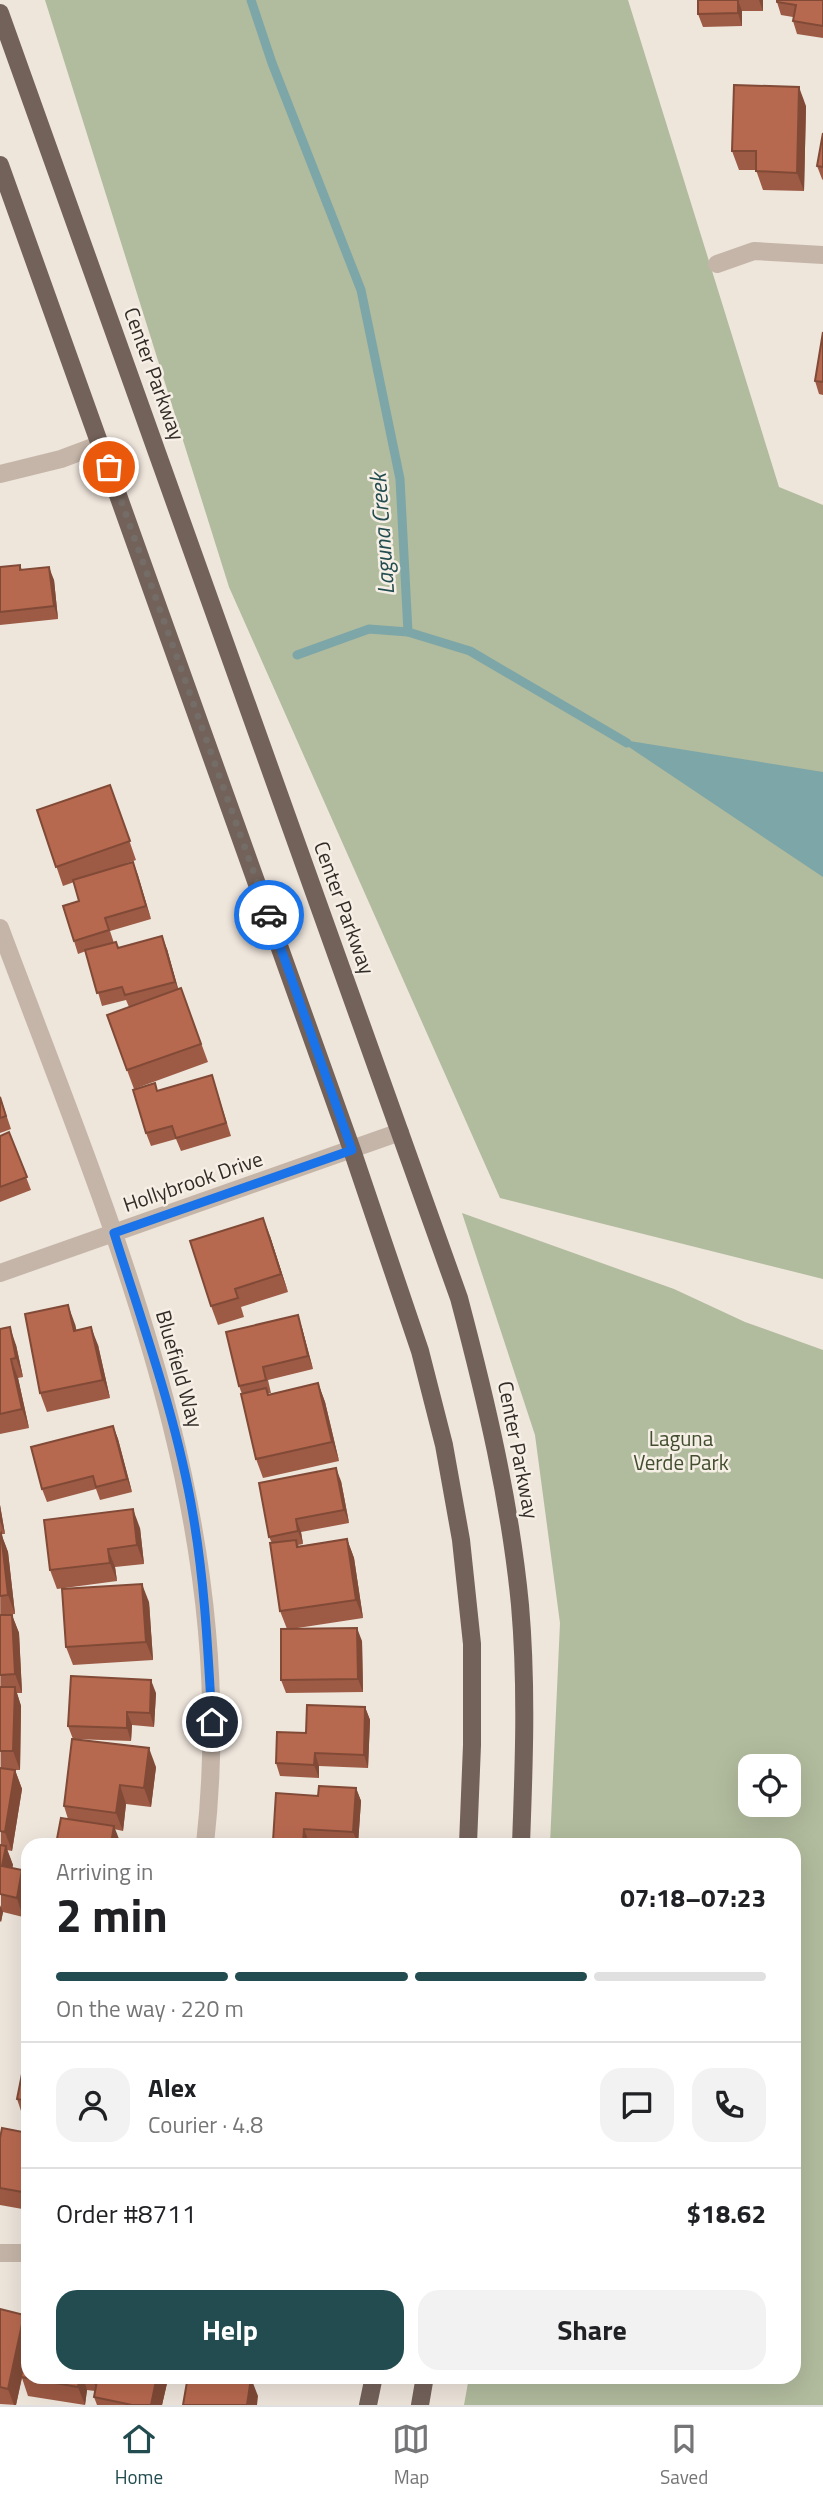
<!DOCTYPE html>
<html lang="en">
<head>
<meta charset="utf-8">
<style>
	:root { --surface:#fff; --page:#f2f2f2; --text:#202124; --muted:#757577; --line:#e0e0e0; --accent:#224c4f }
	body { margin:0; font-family:"Titillium Web",sans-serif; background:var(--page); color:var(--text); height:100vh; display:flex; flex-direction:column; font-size:26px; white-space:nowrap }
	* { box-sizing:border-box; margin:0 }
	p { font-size:23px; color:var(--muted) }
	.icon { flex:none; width:38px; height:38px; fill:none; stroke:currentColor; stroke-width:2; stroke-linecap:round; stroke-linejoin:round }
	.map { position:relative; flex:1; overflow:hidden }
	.sheet { position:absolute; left:21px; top:1838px; width:780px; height:546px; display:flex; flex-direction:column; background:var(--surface); border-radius:21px; box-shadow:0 7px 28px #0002 }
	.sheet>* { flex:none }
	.fabs { position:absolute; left:738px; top:1754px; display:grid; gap:14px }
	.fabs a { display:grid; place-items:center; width:63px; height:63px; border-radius:14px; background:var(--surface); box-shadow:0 7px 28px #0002; font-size:35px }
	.pin { position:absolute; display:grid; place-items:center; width:60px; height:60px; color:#fff; margin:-30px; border:4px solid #fff; border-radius:50%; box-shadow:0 2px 7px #0007 }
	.courier { position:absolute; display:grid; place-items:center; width:70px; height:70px; margin:-35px; border:5px solid #1a73e8; border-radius:50%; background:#fff; color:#222; box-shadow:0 2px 9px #0007 }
	.head em { font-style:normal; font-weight:700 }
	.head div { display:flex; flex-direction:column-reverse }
	.head { display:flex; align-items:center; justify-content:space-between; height:119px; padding:0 35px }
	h1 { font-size:46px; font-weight:700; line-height:52px }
	.bar { display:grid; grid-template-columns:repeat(4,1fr); gap:10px 7px; align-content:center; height:84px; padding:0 35px }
	.bar i { height:9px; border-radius:5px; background:var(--line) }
	.bar .selected { background:var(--accent) }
	.bar p { grid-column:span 4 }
	.line { display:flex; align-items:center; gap:18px; padding:0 35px; border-top:2px solid var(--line) }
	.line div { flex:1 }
	.round { display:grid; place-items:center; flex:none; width:74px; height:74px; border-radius:21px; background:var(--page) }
	.action { display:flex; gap:14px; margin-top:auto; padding:14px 35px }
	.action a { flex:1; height:80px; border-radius:21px; background:var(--accent); color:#fff; font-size:28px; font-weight:700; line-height:80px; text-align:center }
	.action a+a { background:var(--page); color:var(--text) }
	.tab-bar { display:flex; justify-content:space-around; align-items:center; height:98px; border-top:2px solid var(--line); background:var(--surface); font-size:19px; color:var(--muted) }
	.tab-bar a { display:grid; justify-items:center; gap:4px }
	.tab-bar .selected { color:var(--accent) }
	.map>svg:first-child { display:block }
</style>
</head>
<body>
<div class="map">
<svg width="823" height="2405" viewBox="0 0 823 2405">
	<rect width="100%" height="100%" fill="#eee5db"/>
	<!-- green -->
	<g fill="#b1bb9d" fill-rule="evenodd">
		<polygon points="45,0 628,0 779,487 823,505 823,1279 500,1198 229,587"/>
		<path d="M462,1213L674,1289L745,1322L823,1350V2405H464L469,2377L794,2376V1844H550L560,1623L535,1435ZM751,1766H789V1804H751Z"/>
	</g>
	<!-- water -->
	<polygon fill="#7da6a8" points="617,739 823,772 823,877"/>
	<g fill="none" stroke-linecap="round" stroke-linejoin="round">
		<!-- stream -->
		<g stroke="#7da6a8" stroke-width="9">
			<polyline points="251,0 272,63 361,290 400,479 408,632"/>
			<polyline points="297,655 369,629 408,632 470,651 627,743"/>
		</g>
		<!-- minor -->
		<g stroke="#c5b5a8" stroke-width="18">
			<polyline points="717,264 754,251 823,255"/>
			<polyline points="0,474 61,459 101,444"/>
			<path d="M0,928C112,1228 242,1516 205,1844"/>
			<polyline points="0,1273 400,1132"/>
			<polyline points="0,2253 28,2253"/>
		</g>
		<!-- major -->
		<g stroke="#73625a" stroke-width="18">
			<path d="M0,13L459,1298C486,1400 510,1501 520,1605C527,1685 524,1765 521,1844"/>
			<polyline points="0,165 352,1150 420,1351 444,1445 461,1540 472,1644 472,1745 468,1844"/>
			<polyline points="368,2405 374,2376"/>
			<polyline points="420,2405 425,2376"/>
		</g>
	</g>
	<!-- wall -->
	<g fill="#9d5a44">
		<polygon points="698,0 763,0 763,11 742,11 742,26 703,27 698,14"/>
		<polygon points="823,0 823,38 797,34 793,21 793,17 781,15 777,2"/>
		<polygon points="806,106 804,191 763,190 756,170 739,170 732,151"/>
		<polygon points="823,133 823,180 822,179 817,166"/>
		<polygon points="823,332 823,395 819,394 815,381"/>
		<polygon points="20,565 22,570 54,580 58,619 0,625 0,567"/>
		<polygon points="110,785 136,860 124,864 133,862 151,919 110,931 114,943 118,948 167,949 178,989 181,988 208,1062 134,1089 127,1070 129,1007 126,1000 102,1006 86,951 78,954 74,941 79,901 74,882 63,886 37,810"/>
		<polygon points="212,1075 231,1136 181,1151 176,1139 151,1146 146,1133 158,1091"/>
		<polygon points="0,1096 11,1129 0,1133"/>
		<polygon points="9,1132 31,1190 0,1202 0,1136"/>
		<polygon points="270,1236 288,1292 241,1307 244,1317 218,1325 211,1306"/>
		<polygon points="75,1324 76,1330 98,1345 110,1398 47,1412 40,1393"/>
		<polygon points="302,1328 313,1369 268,1380 271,1393 268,1393 269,1395 318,1383 325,1402 339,1461 263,1478 256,1459 242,1394 239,1386"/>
		<polygon points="0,1329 16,1345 23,1377 18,1378 29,1428 0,1434"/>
		<polygon points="113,1426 118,1439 132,1492 100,1500 96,1489 47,1502 42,1489"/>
		<polygon points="341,1481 349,1523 301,1532 303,1544 298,1545 299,1546 347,1539 354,1558 363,1618 291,1629 362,1641 363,1692 286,1693 281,1680 287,1629 280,1611 272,1543 269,1537"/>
		<polygon points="0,1505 5,1534 1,1534 8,1552 15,1614 3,1615 12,1615 19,1633 22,1693 17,1693 21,1706 20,1770 14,1770 15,1770 22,1789 12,1851 7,1850 13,1865 12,1868 22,1870 28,1885 28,1895 23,1917 3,1912 1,1922"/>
		<polygon points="140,1528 144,1564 115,1567 117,1581 57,1589 50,1570"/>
		<polygon points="149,1602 153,1660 73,1665 66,1647"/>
		<polygon points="156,1693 154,1727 132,1725 131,1741 73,1739 68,1726"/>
		<polygon points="365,1707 370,1720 368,1768 319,1766 319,1778 280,1776 276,1763 306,1733"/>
		<polygon points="156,1767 151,1807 126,1804 123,1831 68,1819 64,1806"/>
		<polygon points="356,1788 361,1801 358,1844 309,1842 308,1844 274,1844 273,1841 318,1796"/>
		<polygon points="28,2044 28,2118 23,2117 17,2099"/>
		<polygon points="28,2133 28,2210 0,2205 0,2138"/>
		<polygon points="0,2309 28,2376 177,2376 176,2380 168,2379 162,2405 97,2405 94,2397 95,2391 87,2390 85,2405 28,2396 22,2378 16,2405 0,2404"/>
	</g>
	<!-- shaded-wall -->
	<g fill="#804a37">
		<polygon points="738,0 742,11 742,26 738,13"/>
		<polygon points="759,0 763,0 763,11"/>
		<polygon points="799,87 806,106 804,191 797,173"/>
		<polygon points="49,567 54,580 58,619 54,606"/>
		<polygon points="133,862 138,875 151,919 146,906"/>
		<polygon points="162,936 167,949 180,995 175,982"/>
		<polygon points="263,1218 270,1236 288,1292 281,1274"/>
		<polygon points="68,1305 75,1324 81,1349 74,1331"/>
		<polygon points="298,1315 302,1328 313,1369 308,1356"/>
		<polygon points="10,1327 16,1345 23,1377 16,1358"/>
		<polygon points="91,1327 98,1345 110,1398 103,1380"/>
		<polygon points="11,1359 18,1378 29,1428 22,1409"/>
		<polygon points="318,1383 325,1402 339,1461 332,1442"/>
		<polygon points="113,1426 118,1439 132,1492 127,1479"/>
		<polygon points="336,1468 341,1481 349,1523 344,1510"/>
		<polygon points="0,1505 5,1534 0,1521"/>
		<polygon points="133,1509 140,1528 144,1564 137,1545"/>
		<polygon points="296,1519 301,1532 303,1544 298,1531"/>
		<polygon points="1,1533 8,1552 15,1614 8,1595"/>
		<polygon points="347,1539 354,1558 363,1618 356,1600"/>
		<polygon points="108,1549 115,1567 117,1581 110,1563"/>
		<polygon points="142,1584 149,1602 153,1660 146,1642"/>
		<polygon points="12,1615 19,1633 22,1693 15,1674"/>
		<polygon points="357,1628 362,1641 363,1692 358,1679"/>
		<polygon points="151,1680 156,1693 154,1727 150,1713"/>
		<polygon points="15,1687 21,1706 20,1770 13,1751"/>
		<polygon points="365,1707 370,1720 368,1768 364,1755"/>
		<polygon points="127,1712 132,1725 131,1741 127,1728"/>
		<polygon points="149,1748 156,1767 151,1807 144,1788"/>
		<polygon points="315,1753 319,1766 319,1778 314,1765"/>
		<polygon points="15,1770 22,1789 12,1851 5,1832"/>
		<polygon points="120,1785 126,1804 123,1831 116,1813"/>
		<polygon points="356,1788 361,1801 358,1844 353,1832"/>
		<polygon points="114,1826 121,1844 111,1844"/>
		<polygon points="304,1829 309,1842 308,1844 304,1844 303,1842"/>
		<polygon points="6,1846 13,1865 8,1885 2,1866"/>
		<polygon points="22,1870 28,1885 28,1895 23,1917 17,1898"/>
		<polygon points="0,1905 3,1912 1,1922 0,1921"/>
		<polygon points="24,2315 28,2325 28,2348 16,2405 14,2405 8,2389"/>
		<polygon points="80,2376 83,2376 87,2390 85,2405 78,2387"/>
		<polygon points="92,2376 100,2376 97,2391"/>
		<polygon points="157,2376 167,2376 168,2379 162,2405 151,2405"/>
		<polygon points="251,2378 258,2396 257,2405 247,2405"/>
	</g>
	<!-- building -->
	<g fill="#b7694f" stroke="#804a37" stroke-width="2">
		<polygon points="698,0 738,0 738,13 698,14"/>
		<polygon points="777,0 823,0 823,26 793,21 796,5 777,2"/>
		<polygon points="734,85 799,87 797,173 756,171 756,151 732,151"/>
		<polygon points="823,133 823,167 817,166"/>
		<polygon points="823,332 823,382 815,381"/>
		<polygon points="20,565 20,570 49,567 54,606 0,612 0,567"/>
		<polygon points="110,785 130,841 56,867 37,810"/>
		<polygon points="133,862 146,906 105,918 109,930 74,941 63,906 79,901 73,880"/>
		<polygon points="162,936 175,982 125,995 122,987 97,993 85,950 116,942 118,948"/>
		<polygon points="181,988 201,1044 127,1070 107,1015"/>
		<polygon points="212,1075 226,1123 176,1138 172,1126 146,1133 133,1090 155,1083 157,1091"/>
		<polygon points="0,1097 6,1116 0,1118"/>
		<polygon points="9,1132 27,1177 0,1187 0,1136"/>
		<polygon points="263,1218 281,1274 235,1289 238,1298 211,1306 190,1241"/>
		<polygon points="68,1305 74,1331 91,1327 103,1380 40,1393 25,1314"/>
		<polygon points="298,1315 308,1356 263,1367 266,1380 239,1386 226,1332"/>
		<polygon points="10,1327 16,1358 11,1359 22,1409 0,1414 0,1329"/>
		<polygon points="318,1383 332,1442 256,1459 241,1394 266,1388 268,1395"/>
		<polygon points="113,1426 127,1479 96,1487 93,1476 42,1489 31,1447"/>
		<polygon points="336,1468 344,1510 296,1519 298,1531 269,1537 259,1483"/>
		<polygon points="133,1509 137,1545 108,1549 110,1563 50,1570 44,1520"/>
		<polygon points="1,1533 8,1595 0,1596 0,1534"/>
		<polygon points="347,1539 356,1600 280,1611 270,1543 296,1540 297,1547"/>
		<polygon points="142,1584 146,1642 66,1647 62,1589"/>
		<polygon points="0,1615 12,1615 15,1674 0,1675"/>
		<polygon points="357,1628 358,1679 281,1680 281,1629"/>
		<polygon points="71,1676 151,1680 150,1713 127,1712 127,1728 68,1726"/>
		<polygon points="0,1687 15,1687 13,1751 0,1751"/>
		<polygon points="307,1705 365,1707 364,1755 315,1753 314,1765 276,1763 277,1732 306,1733"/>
		<polygon points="72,1739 149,1748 144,1788 120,1785 116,1813 64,1806"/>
		<polygon points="0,1768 15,1770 5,1832 0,1831"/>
		<polygon points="319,1786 356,1788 353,1832 304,1829 303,1842 273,1841 276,1793 318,1796"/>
		<polygon points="61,1818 114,1826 111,1844 116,1844 56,1844"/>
		<polygon points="0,1845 6,1846 2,1866 22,1870 17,1898 0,1894"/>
		<polygon points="28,2044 28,2101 17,2099"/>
		<polygon points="2,2128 28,2133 28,2193 0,2188 0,2138"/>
		<polygon points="0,2309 24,2315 8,2389 0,2387"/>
		<polygon points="28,2338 28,2376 80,2376 78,2387 21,2377"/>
		<polygon points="98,2376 157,2376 151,2405 132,2405 94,2397"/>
		<polygon points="188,2376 246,2376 251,2378 247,2405 183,2405"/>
	</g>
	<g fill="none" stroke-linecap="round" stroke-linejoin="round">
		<!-- done -->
		<polyline stroke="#746c66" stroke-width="7" stroke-dasharray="0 12.6" points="109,467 269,915"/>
		<!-- route -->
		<path stroke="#1a73e8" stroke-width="9" d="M212,1722C208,1653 205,1584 193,1515C177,1419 143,1326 114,1233L352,1150L269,915"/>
	</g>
	<g text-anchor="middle" stroke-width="5" stroke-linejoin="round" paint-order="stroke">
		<!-- street labels -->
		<g font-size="21" fill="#322b27" stroke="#f6efe6">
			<text transform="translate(154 374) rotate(70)" y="7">Center Parkway</text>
			<text transform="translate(344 908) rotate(70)" y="7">Center Parkway</text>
			<text transform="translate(193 1182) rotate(-19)" y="7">Hollybrook Drive</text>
			<text transform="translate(179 1369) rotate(74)" y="7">Bluefield Way</text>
			<text transform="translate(518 1450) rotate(79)" y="7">Center Parkway</text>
		</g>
		<!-- park labels -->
		<g font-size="21" fill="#424e2e" stroke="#f6efe6">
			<text x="681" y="1446">Laguna<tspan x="681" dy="24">Verde Park</tspan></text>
		</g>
		<!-- water labels -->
		<g font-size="23" font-style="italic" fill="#224c4f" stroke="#f6efe6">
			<text transform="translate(382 534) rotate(-94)" y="8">Laguna Creek</text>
		</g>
	</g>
</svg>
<div class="fabs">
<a><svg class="icon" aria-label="locate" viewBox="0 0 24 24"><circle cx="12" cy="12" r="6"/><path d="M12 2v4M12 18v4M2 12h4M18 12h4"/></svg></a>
</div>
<div class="pin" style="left:109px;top:467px;background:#ea580c"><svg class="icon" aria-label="bag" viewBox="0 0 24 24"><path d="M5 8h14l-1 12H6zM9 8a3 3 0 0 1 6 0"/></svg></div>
<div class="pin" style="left:212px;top:1722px;background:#1f2937"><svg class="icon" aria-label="home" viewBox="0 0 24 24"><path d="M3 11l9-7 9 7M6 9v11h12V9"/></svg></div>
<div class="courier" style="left:269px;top:915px"><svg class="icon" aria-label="car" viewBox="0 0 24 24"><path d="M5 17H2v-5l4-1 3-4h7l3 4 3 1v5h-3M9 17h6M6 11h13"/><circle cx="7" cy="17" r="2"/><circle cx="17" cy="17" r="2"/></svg></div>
<section class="sheet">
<div class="head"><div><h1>2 min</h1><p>Arriving in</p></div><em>07:18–07:23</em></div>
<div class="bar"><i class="selected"></i><i class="selected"></i><i class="selected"></i><i></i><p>On the way · 220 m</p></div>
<div class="line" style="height:126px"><a class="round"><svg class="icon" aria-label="person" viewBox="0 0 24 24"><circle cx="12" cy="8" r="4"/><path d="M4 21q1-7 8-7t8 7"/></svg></a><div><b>Alex</b><p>Courier · 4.8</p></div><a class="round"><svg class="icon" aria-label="chat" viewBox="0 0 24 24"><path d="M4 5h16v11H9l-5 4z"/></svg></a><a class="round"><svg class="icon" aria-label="phone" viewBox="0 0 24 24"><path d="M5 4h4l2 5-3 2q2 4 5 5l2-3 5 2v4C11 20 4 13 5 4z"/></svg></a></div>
<div class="line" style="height:91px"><div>Order #8711</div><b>$18.62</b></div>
<div class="action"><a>Help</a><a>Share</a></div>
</section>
</div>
<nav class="tab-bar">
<a class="selected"><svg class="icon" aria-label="home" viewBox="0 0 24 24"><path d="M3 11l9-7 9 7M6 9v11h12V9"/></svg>Home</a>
<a><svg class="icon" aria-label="map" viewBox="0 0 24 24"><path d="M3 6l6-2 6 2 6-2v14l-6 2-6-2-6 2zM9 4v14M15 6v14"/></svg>Map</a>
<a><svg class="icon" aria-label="saved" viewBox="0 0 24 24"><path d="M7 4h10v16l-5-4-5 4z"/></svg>Saved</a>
</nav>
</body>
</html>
